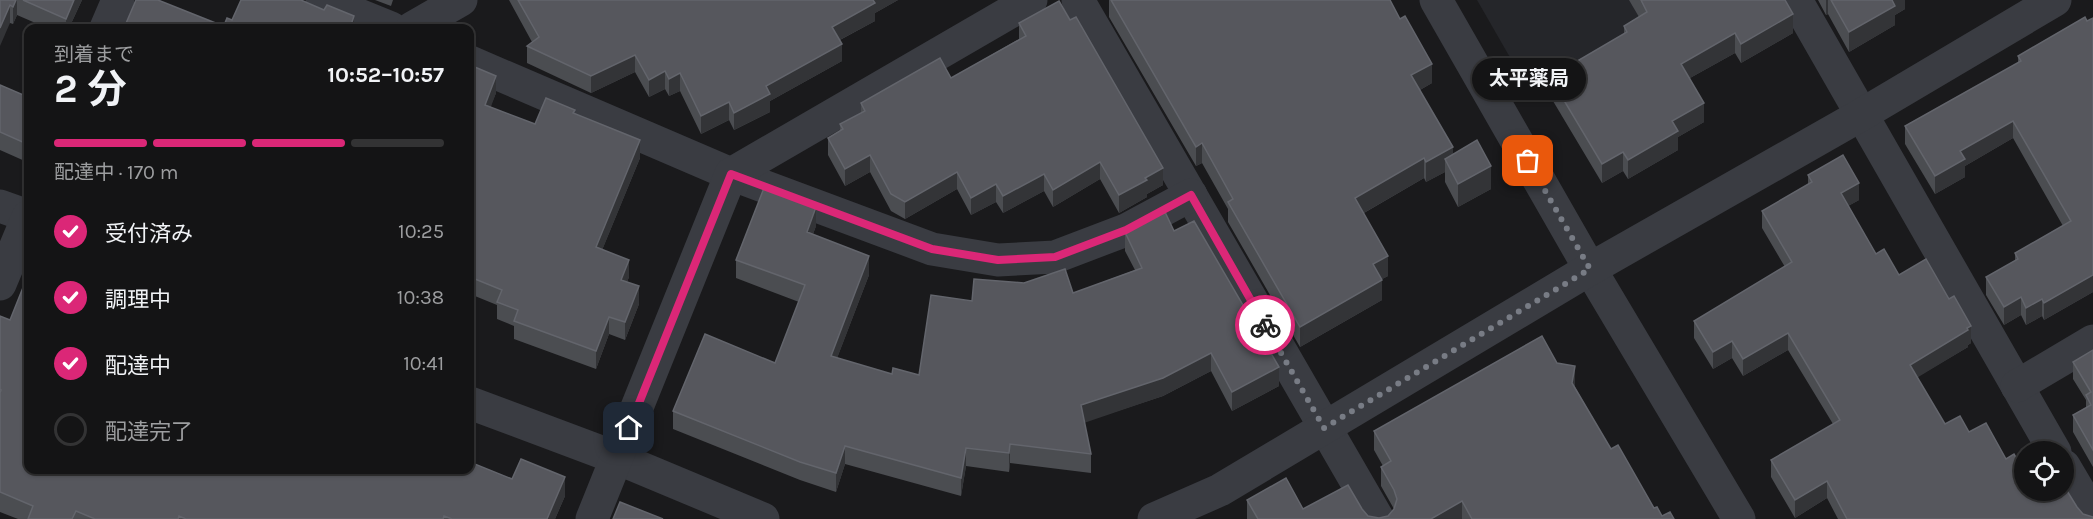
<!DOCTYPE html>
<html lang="ja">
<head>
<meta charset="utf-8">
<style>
	:root { --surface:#141415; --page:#212122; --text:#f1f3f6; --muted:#9d9ea0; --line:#333334; --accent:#db2777 }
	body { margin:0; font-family:Karla,"Noto Sans JP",sans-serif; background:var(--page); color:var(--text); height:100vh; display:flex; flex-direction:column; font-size:22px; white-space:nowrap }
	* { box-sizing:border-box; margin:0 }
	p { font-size:20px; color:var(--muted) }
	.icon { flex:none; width:33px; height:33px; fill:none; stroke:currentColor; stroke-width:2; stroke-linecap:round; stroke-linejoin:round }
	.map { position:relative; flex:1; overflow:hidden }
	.sheet { position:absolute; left:24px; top:24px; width:450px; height:450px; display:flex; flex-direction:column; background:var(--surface); border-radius:12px; box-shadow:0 2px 4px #0004,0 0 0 2px var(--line) }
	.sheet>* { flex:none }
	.fabs { position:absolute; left:2014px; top:441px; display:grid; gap:12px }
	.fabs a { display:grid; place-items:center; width:60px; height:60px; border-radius:50%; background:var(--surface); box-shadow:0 2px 4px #0004,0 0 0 2px var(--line); font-size:30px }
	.pin { position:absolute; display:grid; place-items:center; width:51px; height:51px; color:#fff; margin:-26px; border-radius:12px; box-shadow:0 3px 9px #0006 }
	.courier { position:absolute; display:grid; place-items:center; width:60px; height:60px; margin:-30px; border:4px solid #db2777; border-radius:50%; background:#fff; color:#222; box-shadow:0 2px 8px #0007 }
	.bubble { position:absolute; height:42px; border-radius:21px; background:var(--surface); box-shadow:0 2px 4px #0004,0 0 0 2px var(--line); font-size:20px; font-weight:700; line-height:42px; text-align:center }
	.headline em { font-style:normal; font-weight:700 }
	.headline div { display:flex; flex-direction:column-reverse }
	.headline { display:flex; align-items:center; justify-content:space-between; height:102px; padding:0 30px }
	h1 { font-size:39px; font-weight:700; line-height:45px }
	.bar { display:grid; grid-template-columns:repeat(4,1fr); gap:9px 6px; align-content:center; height:72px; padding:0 30px }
	.bar i { height:8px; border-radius:4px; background:var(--line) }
	.bar .active { background:var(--accent) }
	.bar p { grid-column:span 4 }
	ol { padding:0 30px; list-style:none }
	li { display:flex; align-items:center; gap:18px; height:66px }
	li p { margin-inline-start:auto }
	li .icon { padding:6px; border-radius:50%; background:var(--accent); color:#fff; stroke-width:4 }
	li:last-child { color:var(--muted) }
	li i { width:33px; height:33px; border:3px solid var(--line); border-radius:50% }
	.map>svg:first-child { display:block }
</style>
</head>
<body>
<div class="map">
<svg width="2093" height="519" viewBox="0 0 2093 519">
	<rect width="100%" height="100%" fill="#1a1a1c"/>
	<!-- built -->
	<polygon fill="#25262a" points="1477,0 1630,0 1647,29 1531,94"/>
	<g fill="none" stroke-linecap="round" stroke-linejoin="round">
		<!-- minor -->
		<g stroke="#3a3c42" stroke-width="33">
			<polyline points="322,0 391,28"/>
			<polyline points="1078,0 1378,519"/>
			<polyline points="1436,0 1590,269 1739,519"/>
			<polyline points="1796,0 2055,452"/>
			<polyline points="106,28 118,0"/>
			<polyline points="412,28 461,0"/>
			<polyline points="470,62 731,174 932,249 998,260 1055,257 1126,230 1191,195"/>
			<polyline points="0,206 28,216"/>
			<polyline points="0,284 28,217"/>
			<polyline points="2017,386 2093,341"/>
			<polyline points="470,403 617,458 763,519"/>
			<polyline points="2064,466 2093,515"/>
			<polyline points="592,519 731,174 1031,0"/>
			<polyline points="1154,519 1220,490 1590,269 1861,115 2055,0"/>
		</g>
	</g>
	<!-- wall -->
	<g fill="#4b4d51">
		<polygon points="0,0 82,0 69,28 47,28 17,15 13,24 10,23"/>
		<polygon points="375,0 393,0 391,6"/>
		<polygon points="509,0 898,0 875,13 875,21 840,40 842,61 770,101 770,112 734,130 729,120 701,134 680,91 669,96 665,89 649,97 635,72 591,93 527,63 527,46 532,42"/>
		<polygon points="1109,0 1390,0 1432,83 1420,90 1453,154 1491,189 1458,207 1445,182 1445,172 1426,182 1424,178 1364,213 1388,276 1382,279 1382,300 1300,347 1228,222 1228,209 1202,163 1196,166 1109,17"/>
		<polygon points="1629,0 1785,0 1793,33 1741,63 1735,53 1690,78 1704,122 1678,137 1678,150 1628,179 1623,171 1602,183 1550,96 1550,77 1624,34 1624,26 1639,17"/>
		<polygon points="1818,0 1905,0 1905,9 1895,15 1895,25 1849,52 1828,14 1826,15"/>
		<polygon points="2093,18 2093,292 2044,320 2042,316 2026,325 2021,315 2004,325 1986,295 1986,277 2015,261 2015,253 2063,226 2013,138 1965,166 1965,177 1935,194 1905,144 1905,126 2018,63 2018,56"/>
		<polygon points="1019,23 1163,185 1147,194 1147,197 1119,213 1100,179 1053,207 1044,191 1003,213 996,202 971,215 957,189 905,219 891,211 870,172 845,186 828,155 828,138 840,131 840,124 861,113 861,103 951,78 1019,39"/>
		<polygon points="470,65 496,93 490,107 535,124 575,113 640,158 602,250 629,277 627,282 639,304 625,340 609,334 596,369 514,339 514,326 497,319 497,305 470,294"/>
		<polygon points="0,85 28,97 28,159 27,162 0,150"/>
		<polygon points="1808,175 1859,200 1848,206 1876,254 1971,343 1968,345 1968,347 1917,377 1945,424 1969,432 2006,459 2039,497 2077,507 2083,514 2093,519 1838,519 1827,498 1795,518 1771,477 1771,460 1833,424 1788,350 1743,376 1732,358 1713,369 1694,338 1694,321 1785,267 1762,228 1762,211 1808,184"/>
		<polygon points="816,226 813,234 869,275 837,358 892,374 919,375 972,301 1073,293 1135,270 1125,251 1125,232 1174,231 1279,386 1232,411 1211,371 1163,396 1084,422 1091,454 1091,473 1010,463 1009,472 966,466 961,496 845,464 836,492 800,480 673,429 673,411 775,363 799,302 736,278 736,260"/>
		<polygon points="0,316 28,470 512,479 565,496 555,519 18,519 0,512"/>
		<polygon points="2093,350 2093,467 2073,432 2073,415 2086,408 2086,400 2073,379 2073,362"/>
		<polygon points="1557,363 1575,387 1611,449 1654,508 1662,516 1674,519 1247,519 1247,500 1303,509 1362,509 1368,516 1379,518 1388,516 1394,509 1381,486 1381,467 1383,466 1374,450 1374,431"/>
	</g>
	<!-- shaded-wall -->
	<g fill="#333437">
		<polygon points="16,0 17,0 17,15 13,24 13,7"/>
		<polygon points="74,0 82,0 69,28 66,28 66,19"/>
		<polygon points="871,0 898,0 875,13 875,21 832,44 832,27"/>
		<polygon points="1826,0 1828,0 1828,14 1826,15"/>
		<polygon points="1891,0 1905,0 1905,9 1895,15 1895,25 1849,52 1849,32"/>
		<polygon points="10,5 10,23 0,46 0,28"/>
		<polygon points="1793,14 1793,33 1741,63 1741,44"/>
		<polygon points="354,16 354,28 350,28"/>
		<polygon points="1735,33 1735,53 1681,83 1681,64"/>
		<polygon points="842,44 842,61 770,101 770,112 734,130 734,113 766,86"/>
		<polygon points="635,55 635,72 591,93 591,76"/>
		<polygon points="1432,64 1432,83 1411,95 1411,75"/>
		<polygon points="665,71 665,89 649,97 649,80"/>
		<polygon points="680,73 680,91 669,96 669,79"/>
		<polygon points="496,76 496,93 485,123 485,105"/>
		<polygon points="729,102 729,120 701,134 701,116"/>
		<polygon points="1704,103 1704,122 1678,137 1678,150 1628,179 1628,160 1672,121"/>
		<polygon points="2013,121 2013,138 1965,166 1965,177 1935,194 1935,176 1960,151"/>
		<polygon points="640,140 640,158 596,265 596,247"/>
		<polygon points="28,141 28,159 27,162 27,144"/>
		<polygon points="1202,143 1202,163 1196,166 1196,147"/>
		<polygon points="1453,147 1453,167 1445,159 1445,172 1426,182 1426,162"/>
		<polygon points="1623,152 1623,171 1602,183 1602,164"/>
		<polygon points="870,155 870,172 845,186 845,169"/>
		<polygon points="1424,158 1424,178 1355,218 1355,198"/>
		<polygon points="1100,162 1100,179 1053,207 1053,190"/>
		<polygon points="1491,166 1491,189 1458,207 1458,184"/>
		<polygon points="1163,168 1163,185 1147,194 1147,197 1119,213 1119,195 1145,178"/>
		<polygon points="957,172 957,189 905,219 905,202"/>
		<polygon points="1044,174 1044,191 1003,213 1003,196"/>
		<polygon points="1859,183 1859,200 1841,210 1841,193"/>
		<polygon points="996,184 996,202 971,215 971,198"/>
		<polygon points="816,207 816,226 807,250 807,232"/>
		<polygon points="869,256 869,275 831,374 831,356"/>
		<polygon points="1388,256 1388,276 1373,284 1373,264"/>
		<polygon points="629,260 629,277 621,298 621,280"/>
		<polygon points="2093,275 2093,292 2044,320 2044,303"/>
		<polygon points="1382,280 1382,300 1300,347 1300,327"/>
		<polygon points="639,286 639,304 625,340 625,322"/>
		<polygon points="2021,297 2021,315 2004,325 2004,307"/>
		<polygon points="2042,299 2042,316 2026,325 2026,308"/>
		<polygon points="609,317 609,334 596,369 596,351"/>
		<polygon points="1971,326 1971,343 1968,345 1968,347 1910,382 1910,365"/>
		<polygon points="1788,333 1788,350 1743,376 1743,359"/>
		<polygon points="1732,341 1732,358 1713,369 1713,352"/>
		<polygon points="1211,353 1211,371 1163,396 1081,424 1081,405"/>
		<polygon points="1575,366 1575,386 1572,402 1572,383"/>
		<polygon points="1279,367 1279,386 1232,411 1232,392"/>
		<polygon points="1010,444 1010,463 1009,472 1009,453"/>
		<polygon points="845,446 845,464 836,492 836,473"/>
		<polygon points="966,448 966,466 961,496 961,478"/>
		<polygon points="565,477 565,496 555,519 547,519"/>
		<polygon points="1827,481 1827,498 1795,518 1795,500"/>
		<polygon points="1462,501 1462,519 1431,519"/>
	</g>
	<!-- building -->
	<g fill="#56575d" stroke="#63656c" stroke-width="1.5">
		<polygon points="0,0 16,0 13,7 10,5 0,28"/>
		<polygon points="23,0 74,0 66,19"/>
		<polygon points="136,0 158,0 218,24 216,28 124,28"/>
		<polygon points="241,0 301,0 324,10 327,5 354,16 350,28 223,28 227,18 232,20"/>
		<polygon points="518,0 873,0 875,3 832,27 842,44 766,86 770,94 734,113 729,102 701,116 680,73 669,79 665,71 649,80 635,55 591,76 527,46 539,37"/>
		<polygon points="1111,0 1390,0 1400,19 1405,16 1432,64 1411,75 1453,147 1426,162 1424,158 1355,198 1388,256 1373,264 1382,280 1300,327 1228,202 1233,199 1202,143 1196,147"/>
		<polygon points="1641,0 1785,0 1793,14 1741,44 1735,33 1681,64 1704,103 1672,121 1678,131 1628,160 1623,152 1602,164 1550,77 1627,32 1624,26 1647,12"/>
		<polygon points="1831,0 1892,0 1895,6 1849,32"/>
		<polygon points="1059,1 1070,20 1076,17 1163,168 1145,178 1147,180 1119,195 1100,162 1053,190 1044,174 1003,196 996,184 971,198 957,172 905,202 891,194 870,155 845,169 828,138 843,129 840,124 865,111 861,103 940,58 951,78 1026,36 1019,23"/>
		<polygon points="2085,17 2087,21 2093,18 2093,275 2044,303 2042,299 2026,308 2021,297 2004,307 1986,277 2018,259 2015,253 2071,221 2013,121 1960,151 1965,159 1935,176 1905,126 2021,61 2018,56"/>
		<polygon points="470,65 496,76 485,105 535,124 546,98 575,110 573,113 640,140 596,247 629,260 621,280 639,286 625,322 609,317 596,351 514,321 518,310 497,302 502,290 470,277"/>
		<polygon points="0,85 28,97 28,141 27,144 0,132"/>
		<polygon points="1477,140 1491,166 1458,184 1445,159"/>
		<polygon points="1843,155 1859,183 1841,193 1876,254 1884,249 1899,275 1926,259 1949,299 1954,296 1971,326 1967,328 1968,330 1910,365 1945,424 1960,416 1969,432 1986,423 2006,459 2014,454 2025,473 2025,490 2035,490 2039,497 2050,490 2064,490 2064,486 2077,507 2083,514 2093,517 2093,519 1847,519 1827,481 1795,500 1771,460 1840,420 1788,333 1743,359 1732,341 1713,352 1694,321 1792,262 1762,211 1812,182 1808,175"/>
		<polygon points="764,188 816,207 807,232 869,256 831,356 892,374 893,368 919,375 931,295 972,301 974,279 1024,283 1065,269 1073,293 1142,268 1125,232 1165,212 1174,231 1194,221 1279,367 1232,392 1211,353 1163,378 1081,405 1091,454 1010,444 1009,453 966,448 961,478 845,446 836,473 800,462 673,411 705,334 775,363 805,285 736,260"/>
		<polygon points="28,275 28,470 470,470 470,462 512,479 521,459 565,477 547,519 452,519 444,516 443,519 186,519 179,516 178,519 95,519 76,511 72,519 28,519 33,506 0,492 0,393 1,390 0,389 0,316 10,320"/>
		<polygon points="1542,336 1557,363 1575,366 1572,383 1611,449 1618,445 1654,508 1657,507 1662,516 1670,512 1674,519 1472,519 1462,501 1431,519 1258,519 1247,500 1286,478 1303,509 1348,485 1362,509 1368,516 1379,518 1388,516 1394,509 1397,499 1394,490 1381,467 1391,461 1374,431"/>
		<polygon points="2093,350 2093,450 2073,415 2091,405 2086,395 2091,392 2073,362"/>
		<polygon points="620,502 663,519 613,519"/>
	</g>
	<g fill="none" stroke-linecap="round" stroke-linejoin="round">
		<!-- done -->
		<polyline stroke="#787c85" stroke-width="6" stroke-dasharray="0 10.8" points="1265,325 1324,428 1590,269 1528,161"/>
		<!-- route -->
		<polyline stroke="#db2777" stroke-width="8" points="629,428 731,174 932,249 998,260 1055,257 1126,230 1191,195 1265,325"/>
	</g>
</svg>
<div class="fabs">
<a><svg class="icon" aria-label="locate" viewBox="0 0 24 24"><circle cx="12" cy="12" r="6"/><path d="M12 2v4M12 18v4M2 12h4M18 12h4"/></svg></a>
</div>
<div class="pin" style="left:1528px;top:161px;background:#ea580c"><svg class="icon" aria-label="bag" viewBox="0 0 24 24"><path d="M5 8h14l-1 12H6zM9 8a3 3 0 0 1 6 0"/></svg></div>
<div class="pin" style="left:629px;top:428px;background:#1f2937"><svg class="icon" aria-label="home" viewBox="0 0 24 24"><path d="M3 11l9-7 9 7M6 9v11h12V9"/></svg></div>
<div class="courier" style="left:1265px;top:325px"><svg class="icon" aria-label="bike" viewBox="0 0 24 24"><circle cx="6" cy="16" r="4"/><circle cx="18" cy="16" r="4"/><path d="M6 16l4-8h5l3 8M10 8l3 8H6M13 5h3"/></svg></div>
<div class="bubble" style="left:1472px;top:58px;width:114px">太平薬局</div>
<section class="sheet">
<div class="headline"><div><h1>2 分</h1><p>到着まで</p></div><em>10:52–10:57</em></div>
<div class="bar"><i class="active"></i><i class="active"></i><i class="active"></i><i></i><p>配達中 · 170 m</p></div>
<ol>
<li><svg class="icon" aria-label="check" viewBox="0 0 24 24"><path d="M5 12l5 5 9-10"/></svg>受付済み<p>10:25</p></li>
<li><svg class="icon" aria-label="check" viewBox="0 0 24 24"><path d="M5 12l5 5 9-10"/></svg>調理中<p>10:38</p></li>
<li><svg class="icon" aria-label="check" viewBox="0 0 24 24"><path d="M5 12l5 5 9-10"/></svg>配達中<p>10:41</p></li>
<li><i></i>配達完了</li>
</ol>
</section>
</div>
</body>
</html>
